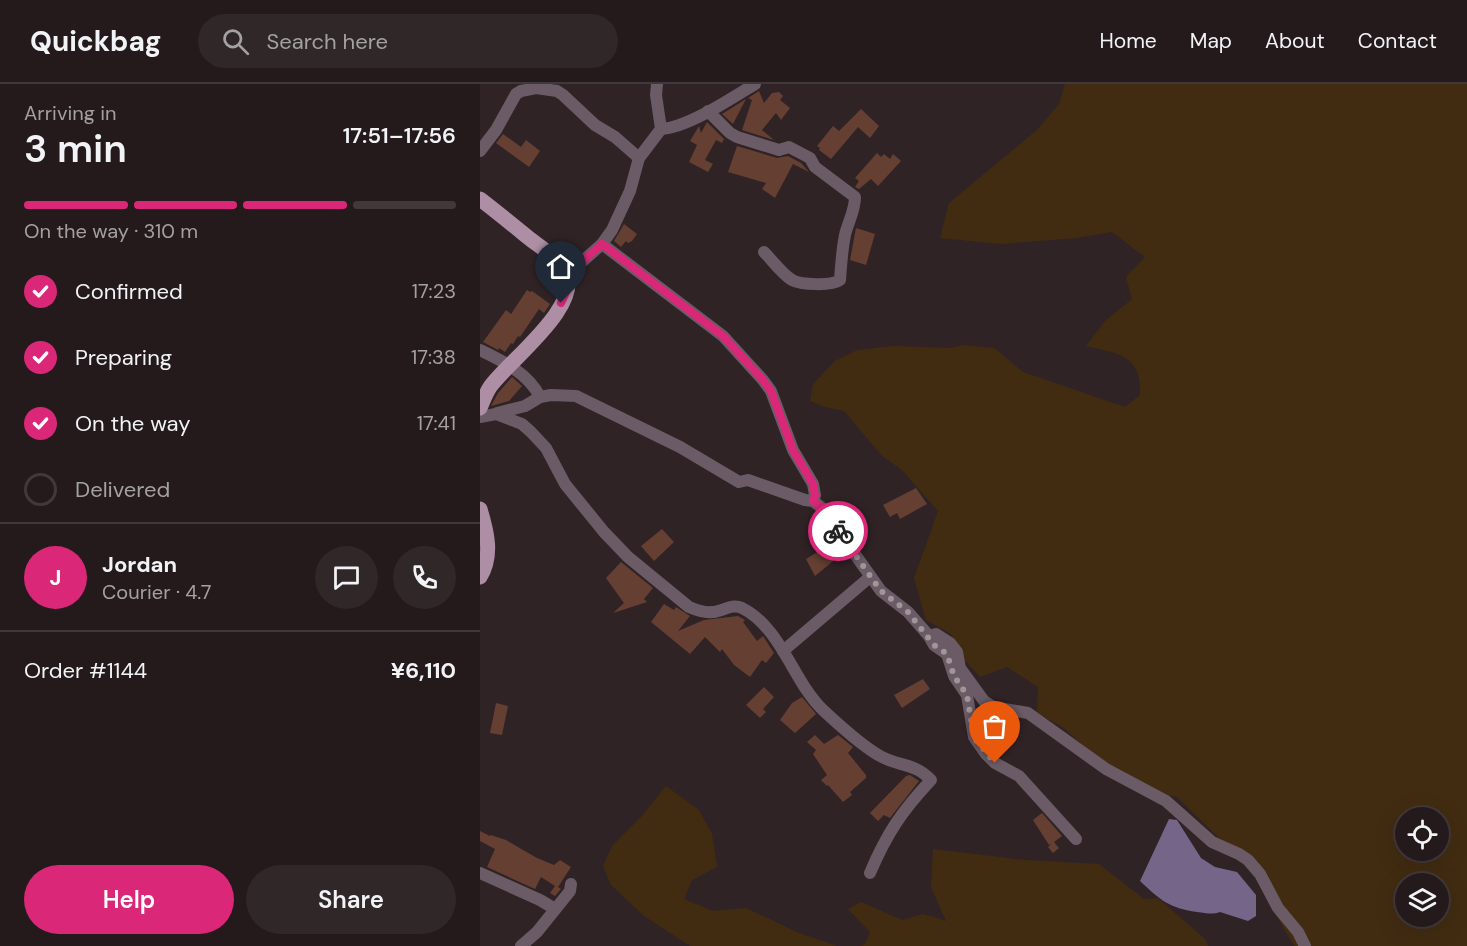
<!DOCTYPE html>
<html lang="en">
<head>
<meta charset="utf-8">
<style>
	:root { --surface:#241a1c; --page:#302729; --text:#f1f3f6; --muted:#a3a1a3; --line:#41383b; --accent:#db2777 }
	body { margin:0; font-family:"DM Sans",sans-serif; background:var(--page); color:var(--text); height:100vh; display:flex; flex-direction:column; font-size:22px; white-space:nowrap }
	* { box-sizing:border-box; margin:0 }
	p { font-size:20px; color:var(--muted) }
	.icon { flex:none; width:33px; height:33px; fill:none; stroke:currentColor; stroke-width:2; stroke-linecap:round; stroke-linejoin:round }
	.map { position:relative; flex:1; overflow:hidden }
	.side { display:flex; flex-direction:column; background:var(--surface); width:480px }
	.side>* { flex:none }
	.fabs { position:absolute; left:915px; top:723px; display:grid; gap:12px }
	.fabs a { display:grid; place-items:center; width:54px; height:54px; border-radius:50%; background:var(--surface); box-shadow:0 6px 24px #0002,0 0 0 2px var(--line); font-size:30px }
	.pin { position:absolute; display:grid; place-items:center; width:51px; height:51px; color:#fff; margin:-62px -26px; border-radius:50% 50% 50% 0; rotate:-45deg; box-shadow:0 0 6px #0007 }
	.pin .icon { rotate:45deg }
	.courier { position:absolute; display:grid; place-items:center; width:60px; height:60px; margin:-30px; border:4px solid #db2777; border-radius:50%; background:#fff; color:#222; box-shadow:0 2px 8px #0007 }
	.summary em { font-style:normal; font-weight:600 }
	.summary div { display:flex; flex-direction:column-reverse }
	.summary { display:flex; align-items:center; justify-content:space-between; height:102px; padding:0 24px }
	h1 { font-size:39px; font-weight:600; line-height:45px }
	.bar { display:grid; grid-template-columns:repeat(4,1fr); gap:9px 6px; align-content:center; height:72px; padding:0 24px }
	.bar i { height:8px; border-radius:4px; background:var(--line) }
	.bar .current { background:var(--accent) }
	.bar p { grid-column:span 4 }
	.line { display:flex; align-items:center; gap:15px; padding:0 24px; border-top:2px solid var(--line) }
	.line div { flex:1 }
	.round { display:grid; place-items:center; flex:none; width:63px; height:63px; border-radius:32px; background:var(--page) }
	ol { padding:0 24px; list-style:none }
	li { display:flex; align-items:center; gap:18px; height:66px }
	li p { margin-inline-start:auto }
	li .icon { padding:6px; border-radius:50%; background:var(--accent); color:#fff; stroke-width:4 }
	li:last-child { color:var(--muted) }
	li i { width:33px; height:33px; border:3px solid var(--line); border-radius:50% }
	.primary-button { display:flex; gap:12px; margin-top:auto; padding:12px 24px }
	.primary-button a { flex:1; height:69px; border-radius:36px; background:var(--accent); color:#fff; font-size:24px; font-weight:600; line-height:69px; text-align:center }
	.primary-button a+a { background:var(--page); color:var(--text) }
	header { display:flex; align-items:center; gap:36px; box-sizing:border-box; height:84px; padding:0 30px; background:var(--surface); border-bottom:2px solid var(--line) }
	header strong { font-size:28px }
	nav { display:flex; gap:33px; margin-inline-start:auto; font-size:21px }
	.search { width:420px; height:54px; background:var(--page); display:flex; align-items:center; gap:15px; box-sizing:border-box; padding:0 21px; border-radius:33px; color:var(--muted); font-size:22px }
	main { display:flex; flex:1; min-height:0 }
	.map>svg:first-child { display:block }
</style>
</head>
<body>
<header>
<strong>Quickbag</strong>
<div class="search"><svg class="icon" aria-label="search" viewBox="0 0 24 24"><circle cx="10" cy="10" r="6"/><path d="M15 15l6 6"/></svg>Search here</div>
<nav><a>Home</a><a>Map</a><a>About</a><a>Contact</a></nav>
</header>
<main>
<section class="side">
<div class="summary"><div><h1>3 min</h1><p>Arriving in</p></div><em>17:51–17:56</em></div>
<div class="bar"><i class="current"></i><i class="current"></i><i class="current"></i><i></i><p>On the way · 310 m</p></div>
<ol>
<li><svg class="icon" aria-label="check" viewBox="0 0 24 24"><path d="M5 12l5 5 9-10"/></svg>Confirmed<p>17:23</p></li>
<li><svg class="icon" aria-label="check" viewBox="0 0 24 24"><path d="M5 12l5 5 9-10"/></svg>Preparing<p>17:38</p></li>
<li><svg class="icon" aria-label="check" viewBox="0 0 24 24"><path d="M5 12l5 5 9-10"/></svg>On the way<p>17:41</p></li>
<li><i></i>Delivered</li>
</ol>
<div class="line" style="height:108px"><b class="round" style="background:var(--accent);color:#fff">J</b><div><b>Jordan</b><p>Courier · 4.7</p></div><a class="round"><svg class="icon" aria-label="chat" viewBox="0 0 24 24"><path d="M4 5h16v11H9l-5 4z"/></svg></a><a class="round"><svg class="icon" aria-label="phone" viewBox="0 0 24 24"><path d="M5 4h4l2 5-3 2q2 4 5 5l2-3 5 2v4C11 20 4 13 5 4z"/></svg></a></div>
<div class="line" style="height:78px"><div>Order #1144</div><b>¥6,110</b></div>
<div class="primary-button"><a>Help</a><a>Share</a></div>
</section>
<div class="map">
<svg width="987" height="862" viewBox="0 0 987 862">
	<rect width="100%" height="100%" fill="#302325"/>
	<!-- green -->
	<g fill="#412c11" fill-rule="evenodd">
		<path d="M585,0H987V862H814L792,824L790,798L773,772L740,755L697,713L682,710L623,680L584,644L557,629L558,603L527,583L500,593L481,572L471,550L446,536L434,494L458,427L422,386L402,372L364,327L345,323L330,317L333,300L355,277L377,266L415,262L469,264L484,261L514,264L543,288L645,323L660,311C662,270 638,270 606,262L625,237L652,215L646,193L665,173L632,148L596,154L522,160L460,154L469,119L557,46L579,20ZM926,734H958V766H926ZM926,800H958V832H926Z"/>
		<polygon points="186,702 219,726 232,750 237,783 212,796 204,815 233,827 266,824 319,849 357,862 210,862 164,832 131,801 123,782 132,762 161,733"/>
		<polygon points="453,765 545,776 619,780 664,815 678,814 725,855 728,862 380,862 385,860 390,848 368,825 381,818 422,836 443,830 466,837 451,803"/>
	</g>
	<!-- water -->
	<path fill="#746589" d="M689,735L697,736L721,774L735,783L757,788L776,811V832L768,837L740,828C732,831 726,829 717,828C689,824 680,816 660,797Z"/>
	<!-- building -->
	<g fill="#653f32">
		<polygon points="279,7 284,19 292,9 299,8 303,12 300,16 310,24 301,36 296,29 282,46 294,56 262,46 272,16 268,14"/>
		<polygon points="266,15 253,40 242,30"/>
		<polygon points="381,25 399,42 390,54 378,43 351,75 339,66 340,64 337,62 353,42 359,47"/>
		<polygon points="227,38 244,55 242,59 236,56 225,76 233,80 228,88 209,78 217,61 210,57 219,42 221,49"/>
		<polygon points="23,50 41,63 46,56 60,67 49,83 16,59"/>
		<polygon points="257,62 297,74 308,72 321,79 329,88 313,80 295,114 282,105 286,99 248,88"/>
		<polygon points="397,69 401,73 404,70 410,75 413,70 421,77 398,102 391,95 379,105 375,103 379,97 375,94"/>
		<polygon points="144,140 157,150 152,157 148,159 146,157 141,163 134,157"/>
		<polygon points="376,144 395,150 386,181 370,176"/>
		<polygon points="47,206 50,208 52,207 70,220 64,229 59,225 40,253 38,252 33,260 31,259 25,268 19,264 18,266 3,258 26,226 31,230"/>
		<polygon points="32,293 42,302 29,317 11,322 18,309"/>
		<polygon points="436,404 447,420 420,435 417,429 410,433 403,421"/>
		<polygon points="182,445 194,458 174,477 161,462"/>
		<polygon points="355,457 362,466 356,470 358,473 335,492 326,475"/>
		<polygon points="141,478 173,504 164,515 167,518 133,529 144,519 126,494"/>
		<polygon points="184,520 194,526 196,523 210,532 198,547 224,536 258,532 265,536 263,538 277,557 283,552 294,569 286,579 282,576 270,593 254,581 242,565 240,568 225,553 210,570 171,538"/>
		<polygon points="443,595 450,605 422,624 414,611"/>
		<polygon points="284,603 294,613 283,625 286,628 280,634 266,621"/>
		<polygon points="322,613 336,630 315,649 300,636 312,619"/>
		<polygon points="16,619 28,622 22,651 10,649"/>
		<polygon points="335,651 344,660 358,651 373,663 368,669 386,691 386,694 370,708 372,711 363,718 348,701 347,702 341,696 347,691 333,670 336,666 327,658"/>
		<polygon points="430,691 439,697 410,734 404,731 398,737 390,729 426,692"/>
		<polygon points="562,729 582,752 574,758 579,764 573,769 568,763 571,760 569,761 553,736"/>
		<polygon points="0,747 10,752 11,751 26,756 57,774 74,781 80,776 91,783 78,803 81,805 75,812 70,809 75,802 61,793 55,805 7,783 15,765 0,757"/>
	</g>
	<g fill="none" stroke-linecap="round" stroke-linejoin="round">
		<!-- street -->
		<g stroke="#6a5b66" stroke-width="12">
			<path d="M228,27L250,49L257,53L299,66L309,63L330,74L335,83L375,113C375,127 368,138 365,151C362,166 361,181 360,196C352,202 321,201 312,196C302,190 292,176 284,168"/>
			<path d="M181,45C207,44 252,14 275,0"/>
			<polyline points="0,67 16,46 36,10 41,7 56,4 77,7 83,11 115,41 135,53 159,74"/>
			<polyline points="122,160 243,252 283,296 291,307 313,366 333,400 335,411 333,417 342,424 401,507 428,528 449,552 454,561 467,570 474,592 487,611 494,653 506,670 515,679 539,692 596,755"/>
			<polyline points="87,191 122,160 132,146 150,107 159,74 181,45 176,11 177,0"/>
			<path d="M0,266C23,277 49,290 60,313"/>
			<polyline points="17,329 45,322 60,313 71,311 96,312 200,363 259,398 268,396 325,416 333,417"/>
			<path d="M0,333L16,330L42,340L51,348L66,364L85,400L124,448L148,473L209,523C216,526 224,529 232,528C242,528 251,519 262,524C302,544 314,600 344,627C358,640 386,665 402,673C413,679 425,680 436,685C441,687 447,692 451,696C422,727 407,749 390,789"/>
			<polyline points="449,552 456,550 470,559 477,568 480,584 504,617 513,623 548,629 626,685 686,717 732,758 759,770 768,776 780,790 798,824 818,848 825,862"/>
			<polyline points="303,567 390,493"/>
			<polyline points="0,789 60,816 75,825"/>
			<polyline points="41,862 57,848 90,807 91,800"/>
		</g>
		<!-- primary -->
		<g stroke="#ad8ea5" stroke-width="15">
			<path d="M0,115C17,128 34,142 50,155C62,164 76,173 84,185C107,220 27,278 10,303C6,309 3,317 0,324"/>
			<path d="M0,425C7,448 13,472 0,493"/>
		</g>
	</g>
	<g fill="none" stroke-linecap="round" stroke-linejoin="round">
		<!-- done -->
		<polyline stroke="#a09597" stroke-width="6" stroke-dasharray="0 10.8" points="358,447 401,507 428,528 454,561 467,570 474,592 487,611 494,654 515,679"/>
		<!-- route -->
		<polyline stroke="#db2777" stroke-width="8" points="81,219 88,204 87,191 122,160 243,252 283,296 291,307 313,366 333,400 335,411 333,417 342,424 358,447"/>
	</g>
</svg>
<div class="fabs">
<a><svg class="icon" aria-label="locate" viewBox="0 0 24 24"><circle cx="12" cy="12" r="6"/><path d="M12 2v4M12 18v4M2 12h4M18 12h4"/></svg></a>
<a><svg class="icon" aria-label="layers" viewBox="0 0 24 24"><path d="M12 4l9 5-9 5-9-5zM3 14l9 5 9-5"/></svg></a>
</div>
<div class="pin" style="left:515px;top:679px;background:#ea580c"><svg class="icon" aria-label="bag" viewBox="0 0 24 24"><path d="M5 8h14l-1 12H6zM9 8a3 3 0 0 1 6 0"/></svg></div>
<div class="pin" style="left:81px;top:219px;background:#1f2937"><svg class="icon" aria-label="home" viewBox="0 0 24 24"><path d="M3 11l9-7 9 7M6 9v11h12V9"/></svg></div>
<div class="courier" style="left:358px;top:447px"><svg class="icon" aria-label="bike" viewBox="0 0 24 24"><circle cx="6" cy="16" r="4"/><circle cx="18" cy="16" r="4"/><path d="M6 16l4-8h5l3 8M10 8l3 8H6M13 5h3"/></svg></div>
</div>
</main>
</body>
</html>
